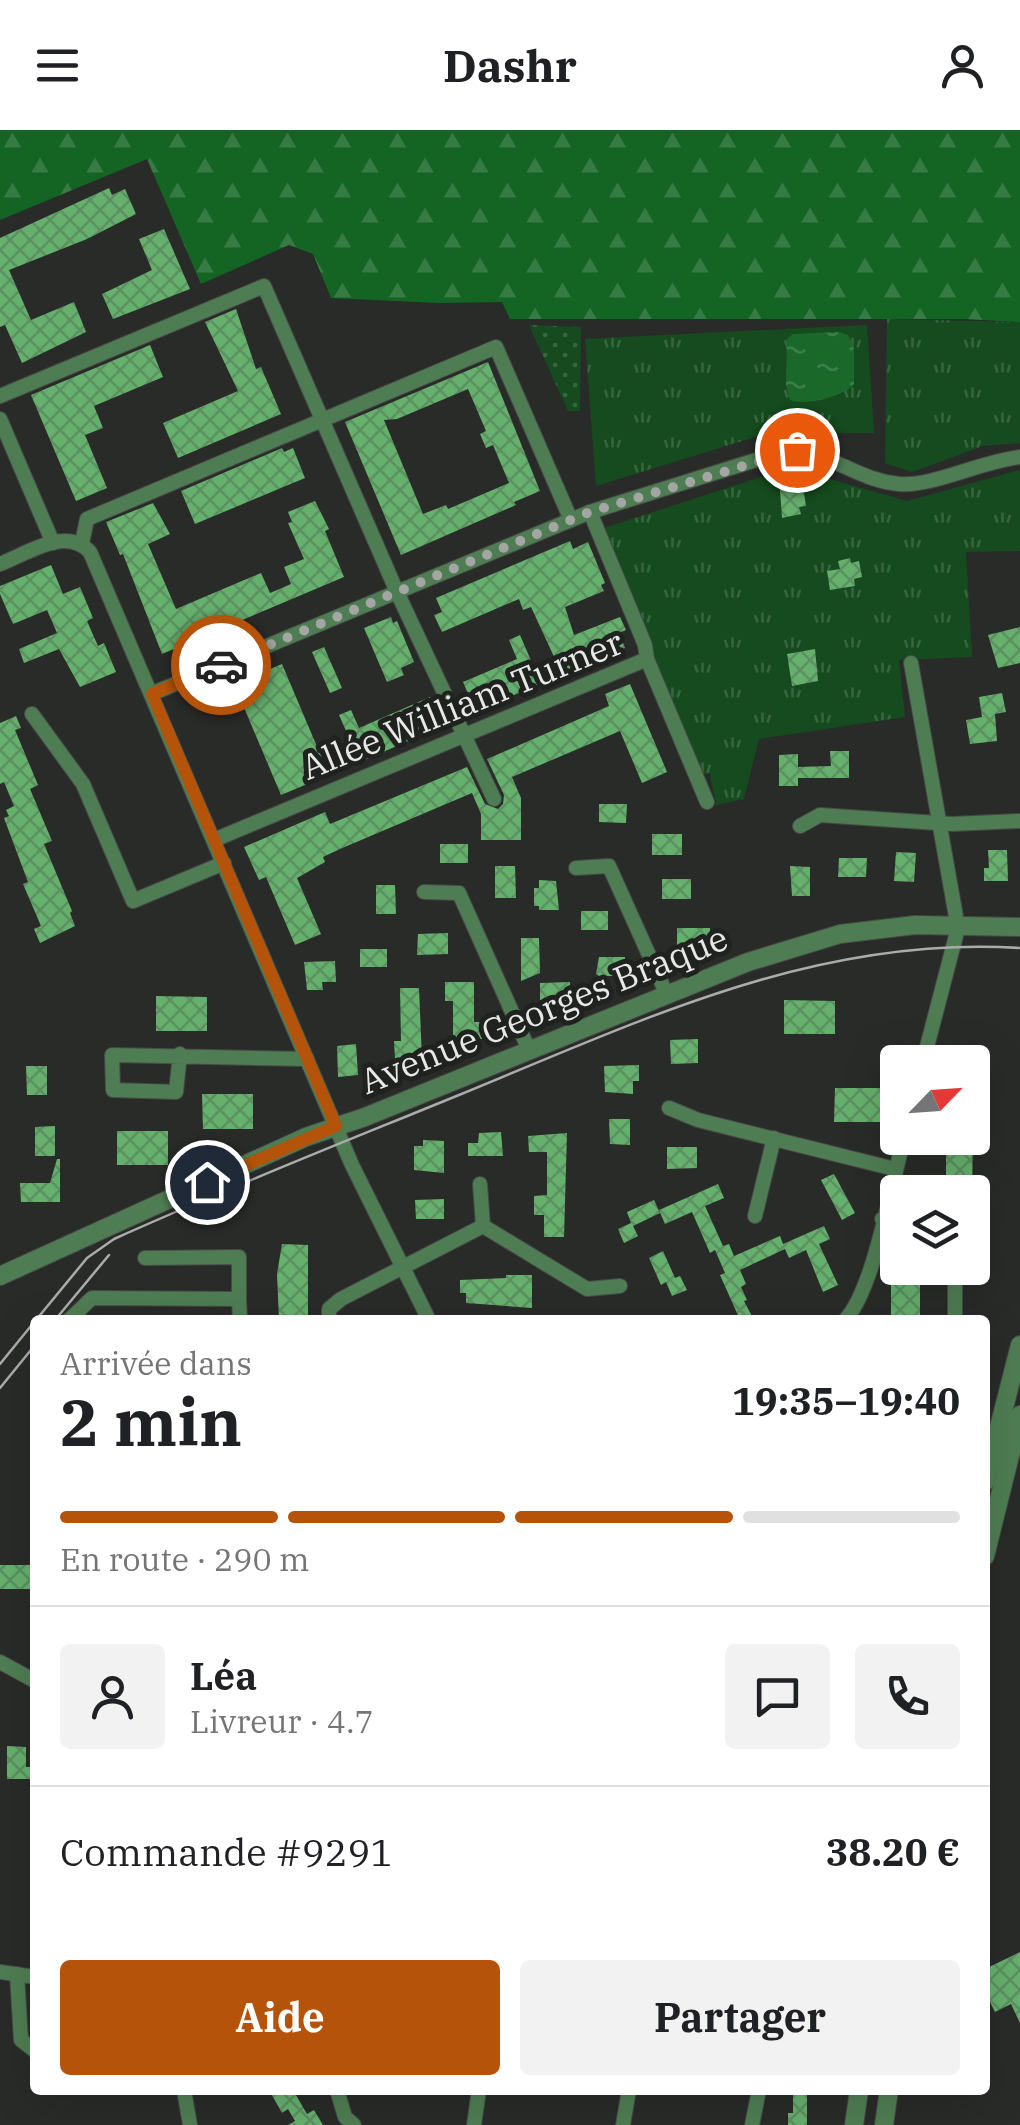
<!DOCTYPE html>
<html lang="fr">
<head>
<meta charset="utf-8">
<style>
	:root { --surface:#fff; --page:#f2f2f2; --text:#202124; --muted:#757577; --line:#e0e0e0; --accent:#b45309 }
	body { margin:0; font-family:"IBM Plex Serif",serif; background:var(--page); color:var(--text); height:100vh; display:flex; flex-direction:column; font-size:38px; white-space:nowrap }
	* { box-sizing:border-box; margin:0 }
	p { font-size:32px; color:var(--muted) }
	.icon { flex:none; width:55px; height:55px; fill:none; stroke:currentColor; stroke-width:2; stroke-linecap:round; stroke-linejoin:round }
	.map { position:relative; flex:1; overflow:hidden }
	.panel { position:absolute; left:30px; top:1185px; width:960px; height:780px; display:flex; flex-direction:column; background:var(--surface); border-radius:10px; box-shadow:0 10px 40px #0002 }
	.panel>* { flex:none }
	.needle { width:65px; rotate:65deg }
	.fabs { position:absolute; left:880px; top:915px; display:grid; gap:20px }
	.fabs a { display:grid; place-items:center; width:110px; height:110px; border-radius:10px; background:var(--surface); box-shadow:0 10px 40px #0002; font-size:50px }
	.pin { position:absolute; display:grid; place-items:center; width:85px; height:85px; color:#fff; margin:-42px; border:5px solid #fff; border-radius:50%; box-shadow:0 2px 10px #0007 }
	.courier { position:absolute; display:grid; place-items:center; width:100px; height:100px; margin:-50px; border:8px solid #b45309; border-radius:50%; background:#fff; color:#222; box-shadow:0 2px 12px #0007 }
	.headline em { font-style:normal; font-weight:700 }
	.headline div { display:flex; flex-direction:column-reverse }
	.headline { display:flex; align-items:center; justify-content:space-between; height:170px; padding:0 30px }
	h1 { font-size:65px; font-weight:700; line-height:75px }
	.bar { display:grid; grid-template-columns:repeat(4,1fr); gap:15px 10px; align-content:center; height:120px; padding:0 30px }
	.bar i { height:12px; border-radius:8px; background:var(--line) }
	.bar .current { background:var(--accent) }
	.bar p { grid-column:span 4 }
	.line { display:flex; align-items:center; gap:25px; padding:0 30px; border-top:2px solid var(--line) }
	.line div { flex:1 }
	.round { display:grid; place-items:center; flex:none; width:105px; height:105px; border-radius:10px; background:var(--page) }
	.cta { display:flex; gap:20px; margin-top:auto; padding:20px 30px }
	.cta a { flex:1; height:115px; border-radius:10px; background:var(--accent); color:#fff; font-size:40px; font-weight:700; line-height:115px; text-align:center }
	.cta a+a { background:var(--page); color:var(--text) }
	header { display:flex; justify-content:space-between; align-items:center; height:130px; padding:0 30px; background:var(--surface); font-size:45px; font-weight:700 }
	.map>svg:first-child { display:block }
</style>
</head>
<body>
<header><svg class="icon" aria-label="menu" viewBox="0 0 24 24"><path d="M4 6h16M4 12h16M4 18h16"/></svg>Dashr<svg class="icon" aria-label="person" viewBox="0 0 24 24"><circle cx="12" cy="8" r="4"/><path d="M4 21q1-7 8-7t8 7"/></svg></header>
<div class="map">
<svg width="1020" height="1995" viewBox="0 0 1020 1995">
	<defs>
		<pattern id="grass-tufts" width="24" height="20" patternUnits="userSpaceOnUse" patternTransform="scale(2.5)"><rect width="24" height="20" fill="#154b1e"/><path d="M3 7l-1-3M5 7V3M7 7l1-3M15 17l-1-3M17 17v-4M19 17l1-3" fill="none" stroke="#37653f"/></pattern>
		<pattern id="forest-firs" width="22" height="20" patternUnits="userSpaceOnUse" patternTransform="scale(2.5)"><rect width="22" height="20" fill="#146424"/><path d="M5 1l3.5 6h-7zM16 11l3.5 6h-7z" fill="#367a44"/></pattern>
		<pattern id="park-dots" width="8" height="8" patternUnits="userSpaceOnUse" patternTransform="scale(2.5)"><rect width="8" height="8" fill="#154b1e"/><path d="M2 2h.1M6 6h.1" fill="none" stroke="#37653f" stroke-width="1.8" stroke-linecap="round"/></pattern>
		<pattern id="water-ripples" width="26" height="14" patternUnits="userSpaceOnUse" patternTransform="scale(2.5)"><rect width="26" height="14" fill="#1b692a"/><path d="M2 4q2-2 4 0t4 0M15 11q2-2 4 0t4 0" fill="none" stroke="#3c7e49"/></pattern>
		<pattern id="building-cross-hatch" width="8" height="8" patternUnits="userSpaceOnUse" patternTransform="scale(2.5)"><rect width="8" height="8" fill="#66b06d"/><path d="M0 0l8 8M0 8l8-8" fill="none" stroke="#5c9061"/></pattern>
	</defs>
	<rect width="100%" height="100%" fill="#292b29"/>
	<!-- grass -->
	<g fill="url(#grass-tufts)">
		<polygon points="887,189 1020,192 1020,313 983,316 912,342 885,333"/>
		<polygon points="867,195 874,303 768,303 596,356 585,209"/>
		<polygon points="1020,340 1020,421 966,422 972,527 899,530 905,587 759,609 744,669 716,675 710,644 701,644 601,399 779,341 805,342 907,371"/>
	</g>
	<!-- forest -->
	<polygon fill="url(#forest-firs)" points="0,0 1020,0 1020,192 965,189 510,189 502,172 439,173 331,168 313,124 289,115 201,154 147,29 0,90"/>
	<!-- park -->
	<polygon fill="url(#park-dots)" points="529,195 581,197 580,281 568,281"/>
	<!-- water -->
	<path fill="url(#water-ripples)" d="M839,202L848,205L854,219V255C841,267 806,276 790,270L786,255L787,209L793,204Z"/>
	<!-- building -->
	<g fill="url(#building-cross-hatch)" fill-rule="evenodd">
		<polygon points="109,58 112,65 125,59 136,84 87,109 9,140 31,190 74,172 86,202 22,233 5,195 0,197 0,108"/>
		<polygon points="164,99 190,159 113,189 102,164 152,140 139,109"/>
		<polygon points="236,179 256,239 261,237 281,284 178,328 163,293 238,261 205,192"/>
		<polygon points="150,215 163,247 94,276 103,298 85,305 107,358 76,371 31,265"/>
		<path d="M488,232L540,361L514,372L516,375L401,425L345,292ZM468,259L486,301L480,304L486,318L493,315L509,353L448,379L446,375L423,384L384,290L397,289Z"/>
		<polygon points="282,318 284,322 293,318 305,348 195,394 181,361"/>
		<polygon points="803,356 806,376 799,377 801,384 782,388 780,360"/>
		<polygon points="315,371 329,399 325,401 344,447 162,524 123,424 120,425 106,392 153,373 170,404 148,414 176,479 261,443 270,463 291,454 284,437 304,429 288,393 292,392 288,382"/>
		<polygon points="570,411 573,419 588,412 605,453 601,455 604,461 565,477 574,505 620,487 626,500 619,503 625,518 562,544 531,477 523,480 519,469 442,502 434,485 442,482 436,468"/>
		<polygon points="850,428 851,433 859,431 862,447 854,449 855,456 830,460 827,441 840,439 838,431"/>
		<polygon points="51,435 63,464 80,457 93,488 87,491 98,516 104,513 116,542 80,557 59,519 24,533 19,519 57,503 47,480 13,494 0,464 0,456"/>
		<polygon points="391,487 393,493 397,491 414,532 401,538 404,545 387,552 364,498"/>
		<polygon points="1020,497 1020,533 998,538 988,505"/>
		<polygon points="520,505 541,554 482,578 476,563 469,566 463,552 517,529 509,510"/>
		<polygon points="324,517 342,558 330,563 312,522"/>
		<polygon points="815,519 818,551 792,556 787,524"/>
		<polygon points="282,534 329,645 281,665 234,554"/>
		<polygon points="630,554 667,642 642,653 620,601 512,647 521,668 521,710 481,710 481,684 472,663 340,719 323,727 325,732 297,748 321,804 295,815 266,747 259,750 244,717 325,682 330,694 467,637 485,674 498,679 503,674 504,665 487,629 609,576 605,564"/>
		<polygon points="1002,563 1006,582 995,584 997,611 970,614 966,590 982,587 979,567"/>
		<polygon points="430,567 436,582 430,584 436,599 360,632 339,585 351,580 359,598"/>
		<polygon points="16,586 21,598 15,600 38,655 30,659 52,711 44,714 72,781 70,783 75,796 40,813 34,799 41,796 23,754 28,752 4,688 9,686 6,680 14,676 4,652 0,654 0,593"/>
		<polygon points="830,621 849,621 849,648 798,648 798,656 779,656 779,625 798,624 798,637 831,636"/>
		<polygon points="599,674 627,674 626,693 599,692"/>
		<rect x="652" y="704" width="30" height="21"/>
		<rect x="440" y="714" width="28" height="19"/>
		<polygon points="988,720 1007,720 1008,751 984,751 984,738 989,738"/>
		<polygon points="896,722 916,723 914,752 894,751"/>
		<polygon points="839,728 867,728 866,747 838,747"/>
		<polygon points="495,736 515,736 516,768 495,768"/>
		<polygon points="790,736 810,737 810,766 792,766"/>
		<rect x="662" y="749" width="29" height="20"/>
		<polygon points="539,750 556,751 559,780 539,780 539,776 534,776 534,758 539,758"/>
		<polygon points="376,755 395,755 396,784 376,784"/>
		<rect x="581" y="781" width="27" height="19"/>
		<rect x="677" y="798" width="33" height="21"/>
		<polygon points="448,803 448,824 417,825 418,804"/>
		<polygon points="521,808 539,808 540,843 521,851"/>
		<rect x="360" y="819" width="27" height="18"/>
		<polygon points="599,827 625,827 625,846 599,846 596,844"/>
		<polygon points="335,831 336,852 322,852 323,860 307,860 304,832"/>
		<polygon points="445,852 474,852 474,892 482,892 482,909 453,909 453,871 445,871"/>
		<polygon points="570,852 570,871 540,870 540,853"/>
		<polygon points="400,858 419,858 422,929 395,929 394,911 401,911"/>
		<polygon points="156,866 207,867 207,901 156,901"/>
		<polygon points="784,870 835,871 835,904 784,904"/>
		<polygon points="698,909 698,933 671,934 670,910"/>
		<polygon points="356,914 358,945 338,947 337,916"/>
		<polygon points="639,935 639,951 633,951 633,964 605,962 604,936"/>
		<polygon points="26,936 47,936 47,965 27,965"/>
		<polygon points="835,958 886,958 886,992 834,992"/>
		<polygon points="202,964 253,964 253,999 203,999"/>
		<polygon points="609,989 630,989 630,1015 610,1014"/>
		<polygon points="55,996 55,1026 35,1026 35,997"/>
		<rect x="117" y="1001" width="51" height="34"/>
		<polygon points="501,1002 503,1026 468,1026 468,1013 478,1013 479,1003"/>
		<polygon points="567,1003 564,1107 544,1107 544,1085 534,1085 534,1066 547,1065 547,1022 529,1022 528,1006"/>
		<polygon points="946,1008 973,1008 972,1062 946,1062"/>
		<polygon points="423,1010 444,1011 444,1043 414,1040 414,1016 423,1016"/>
		<polygon points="667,1017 697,1017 697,1038 667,1039"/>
		<polygon points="57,1029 60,1029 60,1072 21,1072 20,1053 50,1053"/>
		<polygon points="834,1044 855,1083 842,1090 821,1050"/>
		<polygon points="718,1054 724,1068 705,1076 723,1116 729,1114 734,1126 780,1106 783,1114 824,1096 830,1109 819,1114 838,1155 823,1162 806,1120 789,1128 785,1119 740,1140 746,1154 741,1157 747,1170 744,1171 754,1190 740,1190 720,1145 725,1143 715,1120 710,1123 692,1082 665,1094 659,1080"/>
		<polygon points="444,1069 444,1089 416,1089 415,1070"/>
		<polygon points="654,1070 660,1083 633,1096 638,1106 624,1113 618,1099 631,1093 627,1082"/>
		<polygon points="282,1114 308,1115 308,1190 279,1190 277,1144"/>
		<polygon points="663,1121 675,1148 680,1146 687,1160 672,1166 666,1152 661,1155 649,1128"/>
		<rect x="891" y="1138" width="29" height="52"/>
		<polygon points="506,1145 532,1145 532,1178 466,1173 466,1163 460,1163 460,1150 506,1148"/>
		<rect x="0" y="1435" width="35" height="24"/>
		<polygon points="7,1616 26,1617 26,1637 34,1637 33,1649 7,1649"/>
		<polygon points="1020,1822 1020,1893 1011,1874 995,1882 985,1862 985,1839"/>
		<polygon points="269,1960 293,1960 307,1984 314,1980 323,1995 288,1995 295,1991 288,1979 282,1983"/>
		<polygon points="793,1960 807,1960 807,1995 788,1995 788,1983 793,1983"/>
	</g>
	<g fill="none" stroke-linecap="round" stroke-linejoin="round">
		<defs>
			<g id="minor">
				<polyline points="0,266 264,156 397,462 494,669"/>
				<polyline points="0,289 53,413"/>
				<polyline points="590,382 645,515 647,529"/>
				<polyline points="82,413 87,389 496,217 571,390"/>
				<path d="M0,434C29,423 65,396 90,422L352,1035L429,1190"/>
				<polyline points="911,533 958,798 923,932"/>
				<path d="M151,564L590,382L772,325C828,314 849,349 899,354C933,357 981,331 1020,327"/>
				<polyline points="32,584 83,654 133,771 224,733"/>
				<polyline points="800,696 820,685 952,694 1020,691"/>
				<polyline points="214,710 647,529 707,672"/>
				<polyline points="576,738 609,736 667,865"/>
				<polyline points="424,762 459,763 529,920"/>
				<polyline points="180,924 176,962 113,960 112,925 307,929"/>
				<polyline points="669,978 698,990 895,1039"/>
				<polyline points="480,1054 483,1096"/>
				<polyline points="755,1086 774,1008"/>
				<polyline points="882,1089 898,1094"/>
				<polyline points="145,1128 239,1127 239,1169"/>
				<polyline points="955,1138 955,1190"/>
				<polyline points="69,1190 92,1168 239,1169 240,1190"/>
				<polyline points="329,1190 329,1179 341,1169 483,1096 587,1159 620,1156"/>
				<path d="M845,1190C874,1160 892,1051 904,1008"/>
				<polyline points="0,1532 35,1551"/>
				<polyline points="0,1842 35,1847"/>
				<polyline points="17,1844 21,1910 35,1921"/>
				<polyline points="184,1960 190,1995"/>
				<polyline points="337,1960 345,1987 354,1995"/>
				<polyline points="474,1995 479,1960"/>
				<polyline points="623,1995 629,1960"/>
				<polyline points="752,1995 759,1960"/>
			</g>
			<g id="tertiary">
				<polyline points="0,1146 306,1007 365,987 748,832 840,804 915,795 1020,797"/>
				<polyline points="985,1352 1020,1215"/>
				<polyline points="985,1426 1020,1285"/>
				<polyline points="854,1995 859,1960"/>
				<polyline points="884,1995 889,1960"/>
			</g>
		</defs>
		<!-- minor casing -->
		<use href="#minor" stroke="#474947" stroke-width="16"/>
		<!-- tertiary casing -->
		<use href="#tertiary" stroke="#474947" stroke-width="20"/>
		<!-- minor -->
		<use href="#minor" stroke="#4f7d53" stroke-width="14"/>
		<!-- tertiary -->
		<use href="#tertiary" stroke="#4f7d53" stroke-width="18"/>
		<!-- tram -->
		<g stroke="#aaabaa" stroke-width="2.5">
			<path d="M36,1190L87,1128L114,1109C227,1058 344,1012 459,965C642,890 817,805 1020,818"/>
			<polyline points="55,1190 109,1125"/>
			<polyline points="0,1234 35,1191"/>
			<polyline points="0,1258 35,1215"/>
		</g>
	</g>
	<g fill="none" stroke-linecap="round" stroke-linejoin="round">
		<!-- done -->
		<polyline stroke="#a4a6a4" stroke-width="10" stroke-dasharray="0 18" points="221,535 590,382 797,320"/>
		<!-- route -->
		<polyline stroke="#b45309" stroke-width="12" points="207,1052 336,996 152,564 221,535"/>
	</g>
	<g text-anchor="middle" stroke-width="10" stroke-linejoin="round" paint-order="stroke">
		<!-- street labels -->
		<g font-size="35" fill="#e7e8e7" stroke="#1f221f">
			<text transform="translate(462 575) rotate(-22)" y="12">Allée William Turner</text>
			<text transform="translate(544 880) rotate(-22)" y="12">Avenue Georges Braque</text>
		</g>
	</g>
</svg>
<div class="fabs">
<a><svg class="needle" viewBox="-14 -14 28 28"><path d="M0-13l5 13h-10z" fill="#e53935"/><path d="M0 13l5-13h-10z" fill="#757577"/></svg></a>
<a><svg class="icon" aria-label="layers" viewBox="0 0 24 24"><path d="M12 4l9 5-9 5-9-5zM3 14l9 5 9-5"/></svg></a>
</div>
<div class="pin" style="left:797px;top:320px;background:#ea580c"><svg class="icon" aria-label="bag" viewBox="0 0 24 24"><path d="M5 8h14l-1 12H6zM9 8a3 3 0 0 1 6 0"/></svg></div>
<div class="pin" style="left:207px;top:1052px;background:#1f2937"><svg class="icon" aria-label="home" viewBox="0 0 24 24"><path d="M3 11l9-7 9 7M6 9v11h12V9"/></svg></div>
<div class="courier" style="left:221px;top:535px"><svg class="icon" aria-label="car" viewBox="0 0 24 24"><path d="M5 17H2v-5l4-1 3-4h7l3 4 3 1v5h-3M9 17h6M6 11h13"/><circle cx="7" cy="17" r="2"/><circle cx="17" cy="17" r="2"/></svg></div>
<section class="panel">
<div class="headline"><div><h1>2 min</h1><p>Arrivée dans</p></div><em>19:35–19:40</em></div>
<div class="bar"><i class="current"></i><i class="current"></i><i class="current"></i><i></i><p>En route · 290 m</p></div>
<div class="line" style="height:180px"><a class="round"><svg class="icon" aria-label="person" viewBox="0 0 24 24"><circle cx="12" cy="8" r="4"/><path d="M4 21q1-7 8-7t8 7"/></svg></a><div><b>Léa</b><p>Livreur · 4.7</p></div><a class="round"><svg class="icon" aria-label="chat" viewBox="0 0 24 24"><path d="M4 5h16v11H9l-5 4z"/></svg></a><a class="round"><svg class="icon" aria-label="phone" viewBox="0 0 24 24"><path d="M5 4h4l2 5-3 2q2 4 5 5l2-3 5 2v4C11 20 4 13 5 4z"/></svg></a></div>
<div class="line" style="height:130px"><div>Commande #9291</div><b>38.20 €</b></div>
<div class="cta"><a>Aide</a><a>Partager</a></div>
</section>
</div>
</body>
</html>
